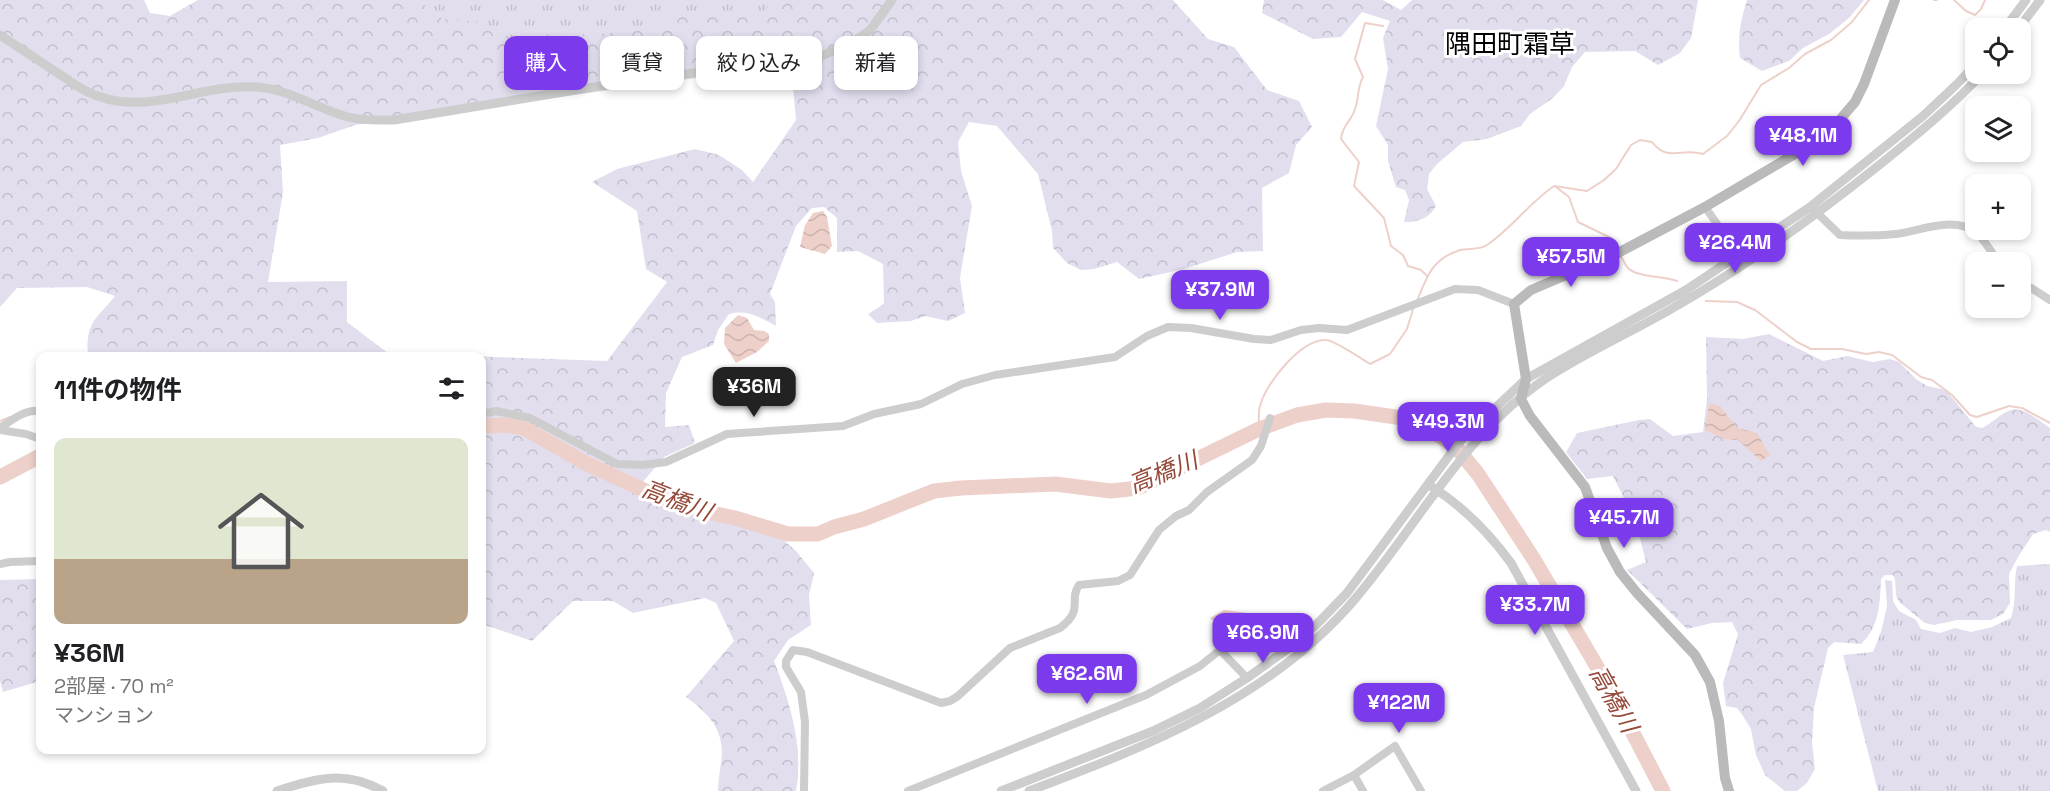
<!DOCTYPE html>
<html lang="ja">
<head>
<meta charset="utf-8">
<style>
	:root { --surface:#fff; --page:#f6f6f6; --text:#202124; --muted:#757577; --line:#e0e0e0; --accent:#7c3aed }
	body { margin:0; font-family:"Space Grotesk","Noto Sans JP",sans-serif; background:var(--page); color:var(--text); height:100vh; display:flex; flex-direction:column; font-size:22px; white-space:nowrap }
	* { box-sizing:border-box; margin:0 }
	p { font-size:20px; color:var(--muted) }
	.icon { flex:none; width:33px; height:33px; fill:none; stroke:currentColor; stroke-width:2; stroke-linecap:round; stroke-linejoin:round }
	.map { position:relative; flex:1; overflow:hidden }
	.panel { position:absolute; left:36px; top:352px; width:450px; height:402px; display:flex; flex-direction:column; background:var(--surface); border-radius:12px; box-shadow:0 3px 9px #0003 }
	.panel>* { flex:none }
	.hud { position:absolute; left:504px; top:36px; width:570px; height:54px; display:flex; gap:12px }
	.tools { position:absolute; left:1965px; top:18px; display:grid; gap:12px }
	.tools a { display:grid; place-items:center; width:66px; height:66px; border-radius:12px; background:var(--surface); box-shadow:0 3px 9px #0003; font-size:30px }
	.price { position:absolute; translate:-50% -51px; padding:0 14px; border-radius:12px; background:var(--accent); color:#fff; font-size:20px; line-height:39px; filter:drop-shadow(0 2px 3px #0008) }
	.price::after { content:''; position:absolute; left:50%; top:36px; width:18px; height:14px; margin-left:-9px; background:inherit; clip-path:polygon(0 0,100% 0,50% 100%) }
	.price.selected { background:#222; color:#fff }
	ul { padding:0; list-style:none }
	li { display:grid; align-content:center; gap:12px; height:318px; padding:0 18px }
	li+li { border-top:2px solid var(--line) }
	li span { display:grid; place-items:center; height:186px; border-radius:12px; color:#555 }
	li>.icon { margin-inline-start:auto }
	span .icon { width:108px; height:108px; fill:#fffc; stroke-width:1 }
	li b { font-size:26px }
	h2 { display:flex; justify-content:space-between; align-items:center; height:72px; padding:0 18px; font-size:26px }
	.tag { padding:0 21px; border-radius:12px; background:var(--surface); box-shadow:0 3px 9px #0003; font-size:21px; line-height:54px }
	.tag.selected { background:var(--accent); color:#fff }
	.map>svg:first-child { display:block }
	.grass { fill:url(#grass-tufts) }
	.forest { fill:url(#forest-crowns) }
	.water { fill:url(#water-waves) }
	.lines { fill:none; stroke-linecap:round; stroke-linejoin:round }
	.stream { stroke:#eed0ca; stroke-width:2 }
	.river { stroke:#eed0ca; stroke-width:15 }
	.minor { stroke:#cdcdcd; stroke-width:8 }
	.tertiary { stroke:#cdcdcd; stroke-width:9 }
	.secondary { stroke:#bababa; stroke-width:10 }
	.labels { text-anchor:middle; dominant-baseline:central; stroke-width:6; stroke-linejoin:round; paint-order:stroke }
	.water-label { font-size:24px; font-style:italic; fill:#964a3a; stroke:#fff }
	.quarter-label { font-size:26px; fill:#000; stroke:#fff }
</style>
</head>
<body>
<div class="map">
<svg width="2050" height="791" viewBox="0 0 2050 791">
	<defs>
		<pattern id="grass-tufts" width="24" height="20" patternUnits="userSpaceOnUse" patternTransform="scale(1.5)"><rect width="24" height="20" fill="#e2deee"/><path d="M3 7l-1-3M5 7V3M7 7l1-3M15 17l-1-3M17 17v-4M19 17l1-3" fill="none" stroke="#c2bfcc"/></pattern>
		<pattern id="forest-crowns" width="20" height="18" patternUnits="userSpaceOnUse" patternTransform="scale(1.5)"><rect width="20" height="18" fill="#e2deee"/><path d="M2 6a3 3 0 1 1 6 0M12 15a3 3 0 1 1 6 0" fill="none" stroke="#c2bfcc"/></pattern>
		<pattern id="water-waves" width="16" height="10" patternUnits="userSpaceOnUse" patternTransform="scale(1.5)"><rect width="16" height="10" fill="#eed0ca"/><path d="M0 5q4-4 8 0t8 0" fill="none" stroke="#ccb3ae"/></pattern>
	</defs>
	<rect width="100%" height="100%" fill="#fff"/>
	<g class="grass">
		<path d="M341,0H886L574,85Z"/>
		<path d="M2050,564V791H1878L1843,655L1873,652L1881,632L1887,606L1885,580L1892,581L1893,601L1899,611L1916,620L1921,629L1940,633L1955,628L1971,632L1992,627L2011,618C2017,600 2013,584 2017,566Z"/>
	</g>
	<g class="forest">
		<path d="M0,0H144L150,13L170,16L198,0H420L432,14L443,19L483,22L510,40L530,43L642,29L680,17L763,12L774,0H1173L1208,39L1234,47L1267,90L1299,101L1312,127L1296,145L1289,173L1262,188L1263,251L1237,252L1184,269L1139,279L1117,262L1094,269L1081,270L1067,263L1053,248L1052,231L1038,174L997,126L969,122L958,142L961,171L972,206L960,278L965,313L948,321L925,316L911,321L877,323L868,314L884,304L883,264L858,251L837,252V218L824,207L812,208L796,226L770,294L775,302L776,326C760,317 747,309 729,314L718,330L713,345L682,357L666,393L665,427L689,425L695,443L664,457L642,483L694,504L759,519L796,551L814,573L809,595L811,625L788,640L774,661C790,703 804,747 796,791H718C718,779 721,766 722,753C722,726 706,712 686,697L734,641L716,603L705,598L633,613L613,601H573L532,641L482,624V357H463L467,356L607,361L667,282L646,269L637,211L592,182L617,169L695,149L719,155L742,170L753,182L796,120L791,65L355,125L318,138L280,145L283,192L268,282L347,281V322L393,357H95L88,355C85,321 98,318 115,296L87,287L17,288L0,307Z"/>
		<path d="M1264,0H1383L1401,10L1412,0H1698L1691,38L1680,53L1658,65L1635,51L1585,52L1572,67L1564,86L1553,98L1530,114L1521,126L1487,139L1463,142L1437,164L1429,174L1427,189L1436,206C1431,217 1417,223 1404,222L1409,200L1405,190L1396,187L1388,161V145L1376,126L1388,69L1383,38L1390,21L1362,12L1341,37L1313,39L1262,13Z"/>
		<path d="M1747,0H1864L1849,18L1829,34L1803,48L1789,61L1762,71L1740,58C1737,38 1741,19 1747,0Z"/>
		<path d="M1769,334L1823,361L1847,356L1872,362L1890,359L1899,362L1916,379L1927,386L1946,390L1976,427L1982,428C1991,424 2001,413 2011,410C2024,407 2040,421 2050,428V532L2046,530L2033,534L2018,557L2009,574L2010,603L2003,614L1991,620H1957L1934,625L1925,623L1899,602L1896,595L1895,579L1893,575H1885L1881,579C1880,603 1879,628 1861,644L1834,642L1828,648L1814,708L1812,743L1815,769L1807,783L1797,791H1785L1765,775L1756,755L1751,729L1743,716L1737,708L1726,706L1723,683L1738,634L1732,622L1712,623L1687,629L1627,570L1646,562L1636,522L1613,476L1587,479L1566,452L1577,433L1639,420L1650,419L1673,436L1703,432L1707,399L1706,337L1743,339Z"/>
		<path d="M40,579V681L3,692L0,681V580Z"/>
	</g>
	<g class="water">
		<path d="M823,211L827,217L832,246L825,254L800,247L805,225L813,213Z"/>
		<path d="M738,315L747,318L754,330L764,331L769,334V341L757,352L736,363L724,344L725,328Z"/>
		<path d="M1709,403L1720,406L1737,428L1757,433L1770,455L1761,461L1738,440L1724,439L1705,430Z"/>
		<path d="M1224,610L1255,614L1259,640L1243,649L1210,618Z"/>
	</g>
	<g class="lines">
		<g class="stream">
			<path d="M1934,0H1937"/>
			<path d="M1954,0L1966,11L1975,15L1981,9L1985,0"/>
			<path d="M1383,26L1365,23L1355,59L1363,77C1357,88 1359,98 1355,109C1351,122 1342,125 1341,139L1359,162L1354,186L1384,218L1391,246L1403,255L1408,266L1421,270L1427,276"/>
			<path d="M1556,187L1569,197L1578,222L1611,238L1618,250"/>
			<path d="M1620,255C1623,259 1625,265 1628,268C1636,277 1664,276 1677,281"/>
			<path d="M1417,301C1427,276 1432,259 1460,250C1469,248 1480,250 1487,245C1512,228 1529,203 1554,186L1587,191L1604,180L1616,169L1631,145L1640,140L1652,142C1668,163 1681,147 1703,154L1727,136L1739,121L1761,85L1789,68L1805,54L1831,40L1852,22L1869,0"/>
			<path d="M1706,301L1737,302L1755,310L1797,342L1811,349H1842L1866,354L1879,352L1892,355L1921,377L1932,380L1952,395L1970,415L1977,417L2009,406L2022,408L2050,423"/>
			<path d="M0,421L10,417"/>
			<path d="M1259,429C1259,422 1258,413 1260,406C1266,383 1301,339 1326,340C1334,340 1362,359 1370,364L1390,354L1407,329L1414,306"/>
		</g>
		<g class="river">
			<path d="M482,426L505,425L524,428L585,463L646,491L694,509L735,518L788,534H818L834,527L864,519L934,491L961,488L1055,484L1111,491L1138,488L1259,429L1297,415L1326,410L1354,411L1403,418L1427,427L1456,447L1478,474L1533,558L1609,687L1663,791"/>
			<path d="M0,477L40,456"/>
		</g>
		<g class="minor">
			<path d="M1705,207L1742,259"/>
			<path d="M1813,209L1840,235C1859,236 1877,236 1896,234C1921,231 1954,215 1977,233C1986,241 1991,254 2000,262"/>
			<path d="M2020,281L2050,300"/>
			<path d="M482,414L496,411L530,418L617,464L643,465L666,462L727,434L843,426L874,414L921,404L962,384L995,375L1115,357L1147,336L1168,327L1191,328L1254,339L1271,340L1301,330L1319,328L1347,330L1455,289L1478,290L1514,304"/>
			<path d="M0,428C12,420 25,409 40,411"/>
			<path d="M0,430L26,434L40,439"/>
			<path d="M0,564L10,562L40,561"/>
			<path d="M1354,775L1363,791"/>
			<path d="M804,791L805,722L801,692L786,667V661L793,650L807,652L941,703L950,701L958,696L1010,648L1060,628C1085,609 1068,601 1079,585L1118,581L1130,575L1159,530L1176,516L1189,510L1207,492L1252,460L1261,446L1270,418"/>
			<path d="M908,791L1146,695L1200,666L1220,650L1247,678"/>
			<path d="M1323,791L1354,775L1395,746L1421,791"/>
		</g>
		<g class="tertiary">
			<path d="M2005,28L2026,0"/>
			<path d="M2019,28L2040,0"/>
			<path d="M0,35L82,89C142,122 195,83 257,87C289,89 317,109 348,117C363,121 379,120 394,120L606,85L824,55L861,37L871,29L892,0"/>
			<path d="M1432,487C1464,507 1489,533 1511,563L1636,791"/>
			<path d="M277,791C316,778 345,770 383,791"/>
			<path d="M1001,791L1153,731L1200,708L1247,678L1289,648L1316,625L1347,593L1460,441L1526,379L1686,290L1810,207L1923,116L1956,85L1976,64"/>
			<path d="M1029,791C1148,746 1270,699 1355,599C1418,525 1463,435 1545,379C1587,351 1635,331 1678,305C1748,265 1814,217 1878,166C1914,137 1950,108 1982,74"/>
		</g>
		<path class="secondary" d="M1729,791L1725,778L1719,721L1710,682L1695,655L1637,593L1620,572L1607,548L1585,487L1530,416L1521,399L1526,379L1514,304L1531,290L1616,254L1705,207L1827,135L1855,102L1864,84L1895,0"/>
	</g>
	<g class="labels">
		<g class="water-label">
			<text transform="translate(1163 472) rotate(-22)">高橋川</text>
			<text transform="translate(677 500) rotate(21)">高橋川</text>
			<text transform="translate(1614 699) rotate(61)">高橋川</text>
		</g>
		<g class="quarter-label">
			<text x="1510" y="44">隅田町霜草</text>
		</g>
	</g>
</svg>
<div class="tools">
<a><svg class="icon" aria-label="locate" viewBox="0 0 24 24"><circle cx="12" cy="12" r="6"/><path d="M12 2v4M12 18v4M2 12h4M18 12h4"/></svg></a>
<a><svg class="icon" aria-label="layers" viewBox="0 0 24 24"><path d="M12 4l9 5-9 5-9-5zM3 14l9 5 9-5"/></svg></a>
<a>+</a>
<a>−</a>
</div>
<b class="price" style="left:1803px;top:167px">¥48.1M</b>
<b class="price" style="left:1735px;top:274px">¥26.4M</b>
<b class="price" style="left:1571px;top:288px">¥57.5M</b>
<b class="price" style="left:1220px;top:321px">¥37.9M</b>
<b class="price selected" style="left:754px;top:418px">¥36M</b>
<b class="price" style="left:1448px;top:453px">¥49.3M</b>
<b class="price" style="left:1624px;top:549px">¥45.7M</b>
<b class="price" style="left:1535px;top:636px">¥33.7M</b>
<b class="price" style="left:1263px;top:664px">¥66.9M</b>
<b class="price" style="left:1087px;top:705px">¥62.6M</b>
<b class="price" style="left:1399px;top:734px">¥122M</b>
<div class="hud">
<a class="tag selected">購入</a>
<a class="tag">賃貸</a>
<a class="tag">絞り込み</a>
<a class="tag">新着</a>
</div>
<section class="panel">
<h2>11件の物件<svg class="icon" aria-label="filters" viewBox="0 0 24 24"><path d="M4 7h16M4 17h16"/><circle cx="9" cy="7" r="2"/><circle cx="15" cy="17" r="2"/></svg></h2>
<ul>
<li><span style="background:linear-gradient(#dfe7d0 65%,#b9a48a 0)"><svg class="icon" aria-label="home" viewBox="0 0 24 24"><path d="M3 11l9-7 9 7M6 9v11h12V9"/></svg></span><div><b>¥36M</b><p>2部屋 · 70 m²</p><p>マンション</p></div></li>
</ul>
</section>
</div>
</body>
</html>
